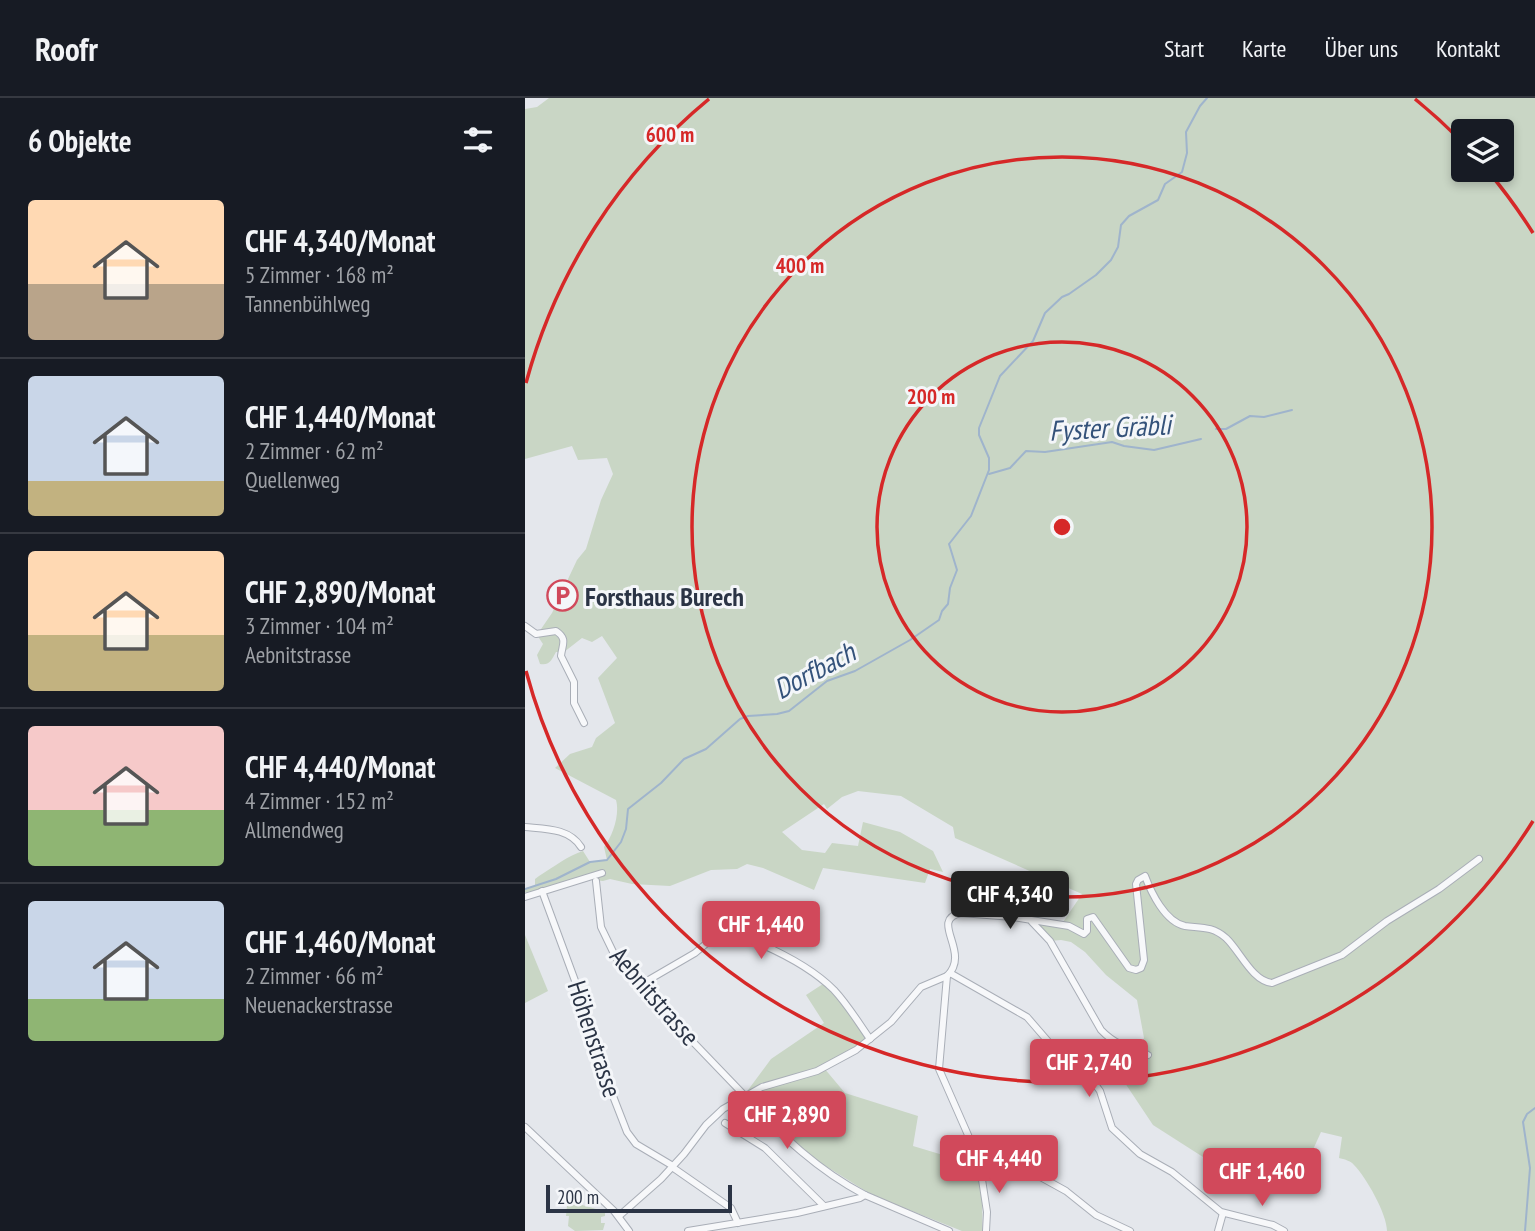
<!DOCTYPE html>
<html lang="de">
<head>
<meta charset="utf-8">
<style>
	:root { --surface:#171b24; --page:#20242c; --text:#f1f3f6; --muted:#9ea1a6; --line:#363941; --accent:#d1495b }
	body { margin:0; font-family:"PT Sans Narrow",sans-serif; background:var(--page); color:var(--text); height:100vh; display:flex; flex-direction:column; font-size:26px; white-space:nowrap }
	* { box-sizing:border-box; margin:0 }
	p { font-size:23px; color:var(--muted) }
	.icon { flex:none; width:38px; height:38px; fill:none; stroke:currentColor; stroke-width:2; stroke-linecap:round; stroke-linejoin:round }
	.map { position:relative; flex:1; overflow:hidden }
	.drawer { display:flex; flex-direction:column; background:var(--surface); width:525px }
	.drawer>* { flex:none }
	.controls { position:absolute; left:926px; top:21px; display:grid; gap:14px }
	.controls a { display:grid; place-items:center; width:63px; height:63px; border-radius:7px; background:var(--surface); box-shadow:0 4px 10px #0003; font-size:35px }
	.scale { position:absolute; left:21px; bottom:18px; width:186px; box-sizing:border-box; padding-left:7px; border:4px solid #2b3445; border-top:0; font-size:19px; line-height:24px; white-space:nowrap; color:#2b3445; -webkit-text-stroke:5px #f4f6f9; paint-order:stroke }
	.price { position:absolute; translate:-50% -60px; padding:0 16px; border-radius:7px; background:var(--accent); color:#fff; font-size:23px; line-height:46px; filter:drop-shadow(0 2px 4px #0008) }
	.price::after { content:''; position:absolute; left:50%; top:42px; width:21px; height:16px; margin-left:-10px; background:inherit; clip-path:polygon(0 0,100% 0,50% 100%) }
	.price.on { background:#222; color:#fff }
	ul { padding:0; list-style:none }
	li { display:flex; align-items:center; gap:21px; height:175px; padding:0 28px }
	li+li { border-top:2px solid var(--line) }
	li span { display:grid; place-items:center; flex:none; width:196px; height:140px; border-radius:7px; color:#555 }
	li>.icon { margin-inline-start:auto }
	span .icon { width:84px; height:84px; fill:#fffc; stroke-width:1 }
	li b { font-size:30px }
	h2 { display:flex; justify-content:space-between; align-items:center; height:84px; padding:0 28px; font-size:30px }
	header { display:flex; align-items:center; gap:42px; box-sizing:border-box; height:98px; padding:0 35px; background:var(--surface); border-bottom:2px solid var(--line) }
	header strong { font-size:33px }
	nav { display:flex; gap:38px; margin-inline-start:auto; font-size:24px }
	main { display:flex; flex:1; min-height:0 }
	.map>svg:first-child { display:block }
	.green { fill:#c9d6c5; fill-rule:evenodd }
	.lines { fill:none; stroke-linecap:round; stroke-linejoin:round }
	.stream { stroke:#9fb4cc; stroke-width:2 }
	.minor-casing { stroke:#a9aeb7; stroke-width:8 }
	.minor { stroke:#f7f8fa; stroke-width:6 }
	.ring { fill:none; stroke:#d62828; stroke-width:3.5 }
	.labels { text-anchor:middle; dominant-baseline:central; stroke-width:6; stroke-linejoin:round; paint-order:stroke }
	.poi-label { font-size:26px; font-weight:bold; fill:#2b3445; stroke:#f4f6f9; text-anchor:start }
	.street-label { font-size:26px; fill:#2b3445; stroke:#f4f6f9 }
	.water-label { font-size:28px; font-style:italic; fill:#34527a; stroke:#f4f6f9 }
	.centre { fill:#d62828; stroke:#f4f6f9; stroke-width:3.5 }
	.ring-label { font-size:21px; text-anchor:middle; font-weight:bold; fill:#d62828; stroke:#f4f6f9; stroke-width:6; stroke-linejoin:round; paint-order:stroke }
</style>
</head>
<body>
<header>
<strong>Roofr</strong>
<nav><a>Start</a><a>Karte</a><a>Über uns</a><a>Kontakt</a></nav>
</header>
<main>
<section class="drawer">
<h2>6 Objekte<svg class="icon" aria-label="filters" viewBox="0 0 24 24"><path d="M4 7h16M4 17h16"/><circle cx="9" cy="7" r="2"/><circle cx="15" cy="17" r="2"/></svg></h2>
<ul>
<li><span style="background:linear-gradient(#ffd9b3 60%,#b9a48a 0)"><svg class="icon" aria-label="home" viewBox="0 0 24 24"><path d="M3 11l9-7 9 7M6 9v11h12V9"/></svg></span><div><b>CHF 4,340/Monat</b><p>5 Zimmer · 168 m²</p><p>Tannenbühlweg</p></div></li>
<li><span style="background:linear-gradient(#c9d6e8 75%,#c2b280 0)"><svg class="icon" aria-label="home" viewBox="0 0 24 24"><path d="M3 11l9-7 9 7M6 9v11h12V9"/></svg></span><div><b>CHF 1,440/Monat</b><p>2 Zimmer · 62 m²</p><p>Quellenweg</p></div></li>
<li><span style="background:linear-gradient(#ffd9b3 60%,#c2b280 0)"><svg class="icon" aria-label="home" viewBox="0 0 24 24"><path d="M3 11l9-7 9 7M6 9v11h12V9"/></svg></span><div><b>CHF 2,890/Monat</b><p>3 Zimmer · 104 m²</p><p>Aebnitstrasse</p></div></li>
<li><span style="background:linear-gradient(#f6c9c9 60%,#8fb573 0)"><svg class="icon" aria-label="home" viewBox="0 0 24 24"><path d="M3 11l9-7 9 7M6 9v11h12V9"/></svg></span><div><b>CHF 4,440/Monat</b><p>4 Zimmer · 152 m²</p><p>Allmendweg</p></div></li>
<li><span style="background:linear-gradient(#c9d6e8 70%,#8fb573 0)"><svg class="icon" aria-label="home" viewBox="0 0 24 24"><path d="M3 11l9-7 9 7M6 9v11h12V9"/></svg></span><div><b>CHF 1,460/Monat</b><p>2 Zimmer · 66 m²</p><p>Neuenackerstrasse</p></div></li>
</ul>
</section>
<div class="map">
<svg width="1010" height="1133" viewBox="0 0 1010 1133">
	<rect width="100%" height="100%" fill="#e4e7ec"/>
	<g class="green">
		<path d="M24,0H1010V1133H862C862,1116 841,1079 829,1067C826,1063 819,1061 814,1060L817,1039L796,1034L768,1096L678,1059L628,1027L598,982L619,940L612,902L581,877L560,854L546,844L536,842L525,843L506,822L536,827L557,796L430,740L428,729L376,698L333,693L317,699L302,711L299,706L257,734L277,752L300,755L307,745L333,748L338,724L375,734L408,753L418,774L405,771L400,785L298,770L289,792L238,770L222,766L212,771L186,772L145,788L107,786L85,781L78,783L57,781L4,797L0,794V791L10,788V781L14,778C27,770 44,757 58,753L65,764L82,762L79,749C88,738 95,716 91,702L30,670L45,656L67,649L71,640L90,625L73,580L92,560L77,538L67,544L57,540L39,554H31C27,561 25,568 15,566L12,557L18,546L14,540V534L27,515L52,462L61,451L76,402L88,376L82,360L53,362L47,348L0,361V11L12,9ZM938,33H976V72H938Z"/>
		<path d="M0,837L23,893L0,905Z"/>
		<path d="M301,884L345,941L299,970L320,995L393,1018L388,1048L418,1057L431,1040C435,1043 442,1046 445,1050C458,1068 458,1111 457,1133H437L347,1097L283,1057L223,992L246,961L299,925L281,897Z"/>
		<path d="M47,1104L71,1111V1113H80V1118L76,1119V1125H80L78,1132L50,1133L43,1128L44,1118H41L42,1108L47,1107Z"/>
	</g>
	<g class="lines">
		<g class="stream">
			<path d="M691,331H701L725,318L739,319L767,312"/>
			<path d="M464,376L485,370L501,353L520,354L587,344L599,348L629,352L676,341"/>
			<path d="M0,791L31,781L65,764L82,762L96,744L101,731L103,711L136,685L159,661L181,651L215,621L223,618L252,616L264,613L302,583L330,573L385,542L414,522L417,513L423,506L425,490L432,472L424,446L446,418L464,372V360L454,337V330L475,278L508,243L520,215L537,199L544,196L571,177L586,162L593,149L596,127L604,118L633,102L640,86L657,74L662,55L661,34L675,8L682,0"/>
			<path d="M1000,1133L1005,1070L998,1024L1002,1016L1010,1010"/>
		</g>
		<defs>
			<g id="minor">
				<path d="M0,528L11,536L31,533C43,541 37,547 36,558L49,584V605L59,625"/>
				<path d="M0,729C20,731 44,730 56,749"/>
				<path d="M71,783L76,829L91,860L120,894L220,998"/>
				<path d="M17,793L63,918L72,957L102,1034L111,1046L148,1068"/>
				<path d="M0,799L77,775"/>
				<path d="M507,824L525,843L576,932C589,946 605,951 623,957"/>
				<path d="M425,875L502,919L534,956L564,978L575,993L587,1030L615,1056L647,1074L696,1114L748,1127L759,1133"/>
				<path d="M115,887L170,855L195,834L203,833C239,846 281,864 309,892C323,907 333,924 345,941"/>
				<path d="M222,997C252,1036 296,1074 340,1097"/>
				<path d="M200,1025L240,1050L299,1108"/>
				<path d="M0,1029L89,1113L104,1133"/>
				<path d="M454,1062L464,1059L473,1060L512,1077L541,1093L571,1117L605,1133"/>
				<path d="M147,1069L206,1110L213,1125"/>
				<path d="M94,1118L136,1081L159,1056L181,1027L198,1011L237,989L292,973L331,952L366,924L396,889L422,878"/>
				<path d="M163,1133L272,1115L335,1100L340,1097L424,1133"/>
				<path d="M461,1133L462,1114L454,1062L414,971L422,878C447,854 403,822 436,815L488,819L544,828L559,836L562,833V821L568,819L604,870L611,872L616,870L619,862L611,786L613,782L620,778C626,794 640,824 660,828C676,830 687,828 701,840C715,853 727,883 747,885L817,857L862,823L914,791L954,761"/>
				<path d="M693,1133L698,1115"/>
			</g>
		</defs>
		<use href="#minor" class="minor-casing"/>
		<use href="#minor" class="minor"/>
	</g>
	<g class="ring">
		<circle cx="537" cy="429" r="185"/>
		<circle cx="537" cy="429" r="370"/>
		<path d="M1008 723A555 555 0 0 1 1 573M1 285A555 555 0 0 1 184 1M890 1A555 555 0 0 1 936 43M962 72A555 555 0 0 1 1008 135"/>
	</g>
	<defs>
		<symbol id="parking-ring" viewBox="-11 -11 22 22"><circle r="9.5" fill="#f4f6f9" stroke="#d1495b" stroke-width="1.5"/><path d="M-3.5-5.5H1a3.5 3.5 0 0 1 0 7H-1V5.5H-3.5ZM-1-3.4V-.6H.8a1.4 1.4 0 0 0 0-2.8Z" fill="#d1495b"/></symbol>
	</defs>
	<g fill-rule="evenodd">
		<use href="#parking-ring" x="20" y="480" width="35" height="35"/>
	</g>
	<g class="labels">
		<g class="poi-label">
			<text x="60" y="498">Forsthaus Burech</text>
		</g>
		<g class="street-label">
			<text transform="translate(130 898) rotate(49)">Aebnitstrasse</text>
			<text transform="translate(70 941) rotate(72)">Höhenstrasse</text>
		</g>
		<g class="water-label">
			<text transform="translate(585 329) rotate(-3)">Fyster Gräbli</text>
			<text transform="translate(289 572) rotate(-28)">Dorfbach</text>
		</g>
	</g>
	<circle cx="537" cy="429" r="10" class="centre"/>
	<g class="ring-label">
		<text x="145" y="44">600 m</text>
		<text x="275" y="175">400 m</text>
		<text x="406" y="306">200 m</text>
	</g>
</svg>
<div class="controls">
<a><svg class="icon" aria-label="layers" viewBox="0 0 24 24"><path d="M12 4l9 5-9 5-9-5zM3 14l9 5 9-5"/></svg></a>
</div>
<div class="scale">200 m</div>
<b class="price on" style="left:485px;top:833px">CHF 4,340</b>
<b class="price" style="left:236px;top:863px">CHF 1,440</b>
<b class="price" style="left:564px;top:1001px">CHF 2,740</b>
<b class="price" style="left:262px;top:1053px">CHF 2,890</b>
<b class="price" style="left:474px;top:1097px">CHF 4,440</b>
<b class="price" style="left:737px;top:1110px">CHF 1,460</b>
</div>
</main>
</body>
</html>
